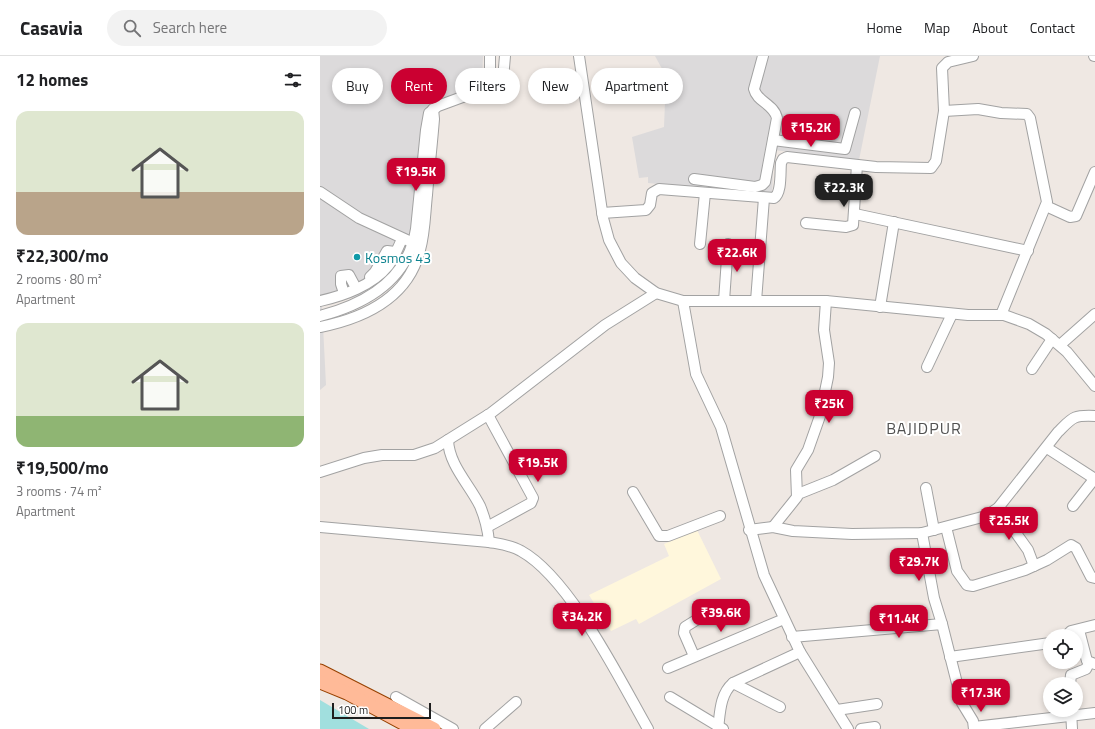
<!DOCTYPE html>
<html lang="en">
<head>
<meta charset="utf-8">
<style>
	:root { --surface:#fff; --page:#f2f2f2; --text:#202124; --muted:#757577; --line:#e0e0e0; --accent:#cb0031 }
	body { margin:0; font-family:"Titillium Web",sans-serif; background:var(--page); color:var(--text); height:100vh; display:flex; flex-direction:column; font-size:15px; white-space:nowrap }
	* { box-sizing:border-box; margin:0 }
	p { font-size:13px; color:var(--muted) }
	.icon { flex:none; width:22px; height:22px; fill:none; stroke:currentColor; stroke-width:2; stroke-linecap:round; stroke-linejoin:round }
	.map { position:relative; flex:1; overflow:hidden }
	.sheet { display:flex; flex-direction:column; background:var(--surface); width:320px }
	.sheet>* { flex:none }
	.banner { position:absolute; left:12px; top:12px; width:380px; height:36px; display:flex; gap:8px }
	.controls { position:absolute; left:723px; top:573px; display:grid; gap:8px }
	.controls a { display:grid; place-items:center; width:40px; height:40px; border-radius:50%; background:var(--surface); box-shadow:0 2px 6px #0003; font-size:20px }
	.scale { position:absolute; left:12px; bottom:10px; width:99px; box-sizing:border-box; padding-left:4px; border:2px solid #1e1e1e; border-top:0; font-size:11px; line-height:14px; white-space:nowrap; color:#1e1e1e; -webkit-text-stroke:3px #fff; paint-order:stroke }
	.price { position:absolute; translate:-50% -34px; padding:0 9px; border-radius:8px; background:var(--accent); color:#fff; font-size:13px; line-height:26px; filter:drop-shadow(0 1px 2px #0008) }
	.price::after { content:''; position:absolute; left:50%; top:24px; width:12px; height:9px; margin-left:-6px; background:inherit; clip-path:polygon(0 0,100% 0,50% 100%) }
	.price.selected { background:#222; color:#fff }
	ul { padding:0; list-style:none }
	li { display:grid; align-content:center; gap:8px; height:212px; padding:0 16px }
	li span { display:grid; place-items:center; height:124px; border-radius:12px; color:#555 }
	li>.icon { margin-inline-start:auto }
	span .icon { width:72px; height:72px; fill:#fffc; stroke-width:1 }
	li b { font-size:17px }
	h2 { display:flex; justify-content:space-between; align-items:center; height:48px; padding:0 16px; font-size:17px }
	.tag { padding:0 14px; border-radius:18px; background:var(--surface); box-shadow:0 2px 6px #0003; font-size:14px; line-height:36px }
	.tag.selected { background:var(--accent); color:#fff }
	header { display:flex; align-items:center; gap:24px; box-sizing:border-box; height:56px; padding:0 20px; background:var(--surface); border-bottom:1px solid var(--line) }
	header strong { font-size:19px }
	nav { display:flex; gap:22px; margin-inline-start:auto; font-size:14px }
	.search { width:280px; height:36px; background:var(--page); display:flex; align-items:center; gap:10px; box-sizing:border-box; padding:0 14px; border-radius:22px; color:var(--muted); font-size:15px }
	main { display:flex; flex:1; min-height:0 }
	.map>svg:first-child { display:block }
	.residential { fill:#dcdadb }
	.education { fill:#fff7dc }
	.water { fill:#a1dfde }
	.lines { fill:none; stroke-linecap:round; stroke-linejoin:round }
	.minor-casing { stroke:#a2a2a2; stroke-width:12 }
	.major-casing { stroke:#974100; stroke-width:15 }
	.minor { stroke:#fff; stroke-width:10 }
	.major { stroke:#ffba98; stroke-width:13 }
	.culture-dot { fill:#0f9aa8; stroke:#fff; stroke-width:1.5 }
	.labels { text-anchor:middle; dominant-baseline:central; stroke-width:4; stroke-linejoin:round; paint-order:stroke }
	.culture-label { font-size:14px; fill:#0d838f; stroke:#fff; text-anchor:start }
	.quarter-label { font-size:16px; letter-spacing:1px; fill:#515151; stroke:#fff }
</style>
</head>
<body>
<header>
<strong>Casavia</strong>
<div class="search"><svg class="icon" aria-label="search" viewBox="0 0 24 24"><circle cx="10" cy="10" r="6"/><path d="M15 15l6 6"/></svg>Search here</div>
<nav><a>Home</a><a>Map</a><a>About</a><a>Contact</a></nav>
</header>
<main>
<section class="sheet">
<h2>12 homes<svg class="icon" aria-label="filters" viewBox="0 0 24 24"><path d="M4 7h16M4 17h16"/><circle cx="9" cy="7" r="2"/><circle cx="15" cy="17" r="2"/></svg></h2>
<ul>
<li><span style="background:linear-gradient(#dfe7d0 65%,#b9a48a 0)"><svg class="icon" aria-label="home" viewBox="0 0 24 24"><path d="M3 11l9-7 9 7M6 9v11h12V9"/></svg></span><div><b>₹22,300/mo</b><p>2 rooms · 80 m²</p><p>Apartment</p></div></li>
<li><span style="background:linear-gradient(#dfe7d0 75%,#8fb573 0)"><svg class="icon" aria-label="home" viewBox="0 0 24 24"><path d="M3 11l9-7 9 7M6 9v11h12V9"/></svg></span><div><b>₹19,500/mo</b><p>3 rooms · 74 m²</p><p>Apartment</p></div></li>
</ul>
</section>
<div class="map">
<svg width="775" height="673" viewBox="0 0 775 673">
	<rect width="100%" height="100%" fill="#efe8e3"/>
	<g class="residential">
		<path d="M0,0H163L162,27L155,35L115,48L93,187L79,214L39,240L2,250L6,329L0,334Z"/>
		<path d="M335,0H560L539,104L454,94L452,139L328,127V121L319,122L312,81L344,71L346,20Z"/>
	</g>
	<path class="education" d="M377,474L401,523L319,568L316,563L291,575L269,539L349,500L344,488Z"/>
	<path class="water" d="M0,644L49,673H0Z"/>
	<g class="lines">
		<defs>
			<g id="minor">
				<path d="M170,0V22L175,29"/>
				<path d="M259,0L283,162L289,184L301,207L315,222L336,237L363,245H506L648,259H684L709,268L726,278L747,296L775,330"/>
				<path d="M774,0H775"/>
				<path d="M624,55L658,53L681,57L707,58L710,62L727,146L681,259"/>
				<path d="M453,84L525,93L535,57"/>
				<path d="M374,123L435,131L442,129L445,126L457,62C454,48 437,46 434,33L443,0"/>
				<path d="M0,136L39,162L89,185"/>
				<path d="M726,150L750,161L756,160L775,116"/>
				<path d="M282,157L326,154L330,149L332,137L339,133L454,142C462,137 460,116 461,107L463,103L467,101L556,111L611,112L616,105L624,55L622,12L628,6L653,0"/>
				<path d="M535,158L708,195"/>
				<path d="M486,167L526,171L533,169L537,109"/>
				<path d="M380,188L385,137"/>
				<path d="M50,221L55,216L67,195L75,196"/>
				<path d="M24,237L21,228V220L29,219L36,232"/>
				<path d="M0,245C23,240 53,229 68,210C74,202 78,192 82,183"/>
				<path d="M363,245L376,318L401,371L444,519L480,596L528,673"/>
				<path d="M404,245L408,188"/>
				<path d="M436,245L444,142"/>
				<path d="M560,251L574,166"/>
				<path d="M0,260C46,248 88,224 96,173L106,74L109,57L118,50L175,29L183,23L185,0"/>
				<path d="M0,271C45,262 88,242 100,194C105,176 105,157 107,139C109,114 112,88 114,63L113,53"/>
				<path d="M740,289L775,258"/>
				<path d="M607,311L632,258"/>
				<path d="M712,313L732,283"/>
				<path d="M128,384C129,409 149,428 160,450C165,462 168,474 169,486"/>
				<path d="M727,392L775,423"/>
				<path d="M0,416L44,402L62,399H94L115,392L171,357L285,269L336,237"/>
				<path d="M606,432L614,474"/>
				<path d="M313,436L339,480H348L400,460"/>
				<path d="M478,438L513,424L555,400"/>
				<path d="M753,450L775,422"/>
				<path d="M678,452L708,494L714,510"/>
				<path d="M0,471L169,486C180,488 191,489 201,495C250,522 300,624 328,673"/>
				<path d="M167,471L211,447L213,442L168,359"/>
				<path d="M453,471L477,441L476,414L488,394L500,360L508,321L509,307L504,274L506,245"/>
				<path d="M626,471L637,515L647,529L653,530L705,514L727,504L751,489L756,492L771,521L775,522"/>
				<path d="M429,474L453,471L473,475L532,478L602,477L666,460L678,452L738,376C753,361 753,359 775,360"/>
				<path d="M602,477L614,542L622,568"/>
				<path d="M759,574L767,605L775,608"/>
				<path d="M746,580L751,575L775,569"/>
				<path d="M472,581L622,568L642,647L653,665L654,673"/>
				<path d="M374,600L364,577L365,571L386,558"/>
				<path d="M630,601L730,587"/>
				<path d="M348,612L464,563"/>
				<path d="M413,627L460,651"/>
				<path d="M750,628L751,619L766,613L769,607"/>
				<path d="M76,641L133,673"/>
				<path d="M350,641L403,673"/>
				<path d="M517,654L557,648"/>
				<path d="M751,655L752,673"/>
				<path d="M654,671L775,657"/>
				<path d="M165,673L196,646"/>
				<path d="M398,673C400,657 400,638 413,627L480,596"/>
				<path d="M541,673L555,671"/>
			</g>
			<g id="major">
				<path d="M0,615L114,673"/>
				<path d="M0,626L27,637L94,673"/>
			</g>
		</defs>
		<use href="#minor" class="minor-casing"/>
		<use href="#major" class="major-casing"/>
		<use href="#minor" class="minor"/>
		<use href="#major" class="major"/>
	</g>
	<circle class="culture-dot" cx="37" cy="201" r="4"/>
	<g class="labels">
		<g class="culture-label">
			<text x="45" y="201">Kosmos 43</text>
		</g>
		<g class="quarter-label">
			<text x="604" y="372">BAJIDPUR</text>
		</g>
	</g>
</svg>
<div class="controls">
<a><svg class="icon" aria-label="locate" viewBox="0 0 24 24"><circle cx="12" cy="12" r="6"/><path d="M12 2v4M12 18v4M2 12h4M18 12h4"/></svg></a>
<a><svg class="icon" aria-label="layers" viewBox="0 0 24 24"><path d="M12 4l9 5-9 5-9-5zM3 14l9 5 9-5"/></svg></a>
</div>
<div class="scale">100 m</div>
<b class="price" style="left:491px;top:92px">₹15.2K</b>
<b class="price" style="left:96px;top:136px">₹19.5K</b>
<b class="price selected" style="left:524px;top:152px">₹22.3K</b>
<b class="price" style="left:417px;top:217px">₹22.6K</b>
<b class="price" style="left:509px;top:368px">₹25K</b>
<b class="price" style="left:218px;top:427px">₹19.5K</b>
<b class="price" style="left:689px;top:485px">₹25.5K</b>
<b class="price" style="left:599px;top:526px">₹29.7K</b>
<b class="price" style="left:401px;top:577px">₹39.6K</b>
<b class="price" style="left:262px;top:581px">₹34.2K</b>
<b class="price" style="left:579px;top:583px">₹11.4K</b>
<b class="price" style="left:661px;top:657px">₹17.3K</b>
<div class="banner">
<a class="tag">Buy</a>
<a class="tag selected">Rent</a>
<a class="tag">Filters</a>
<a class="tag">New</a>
<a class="tag">Apartment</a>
</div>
</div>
</main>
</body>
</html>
